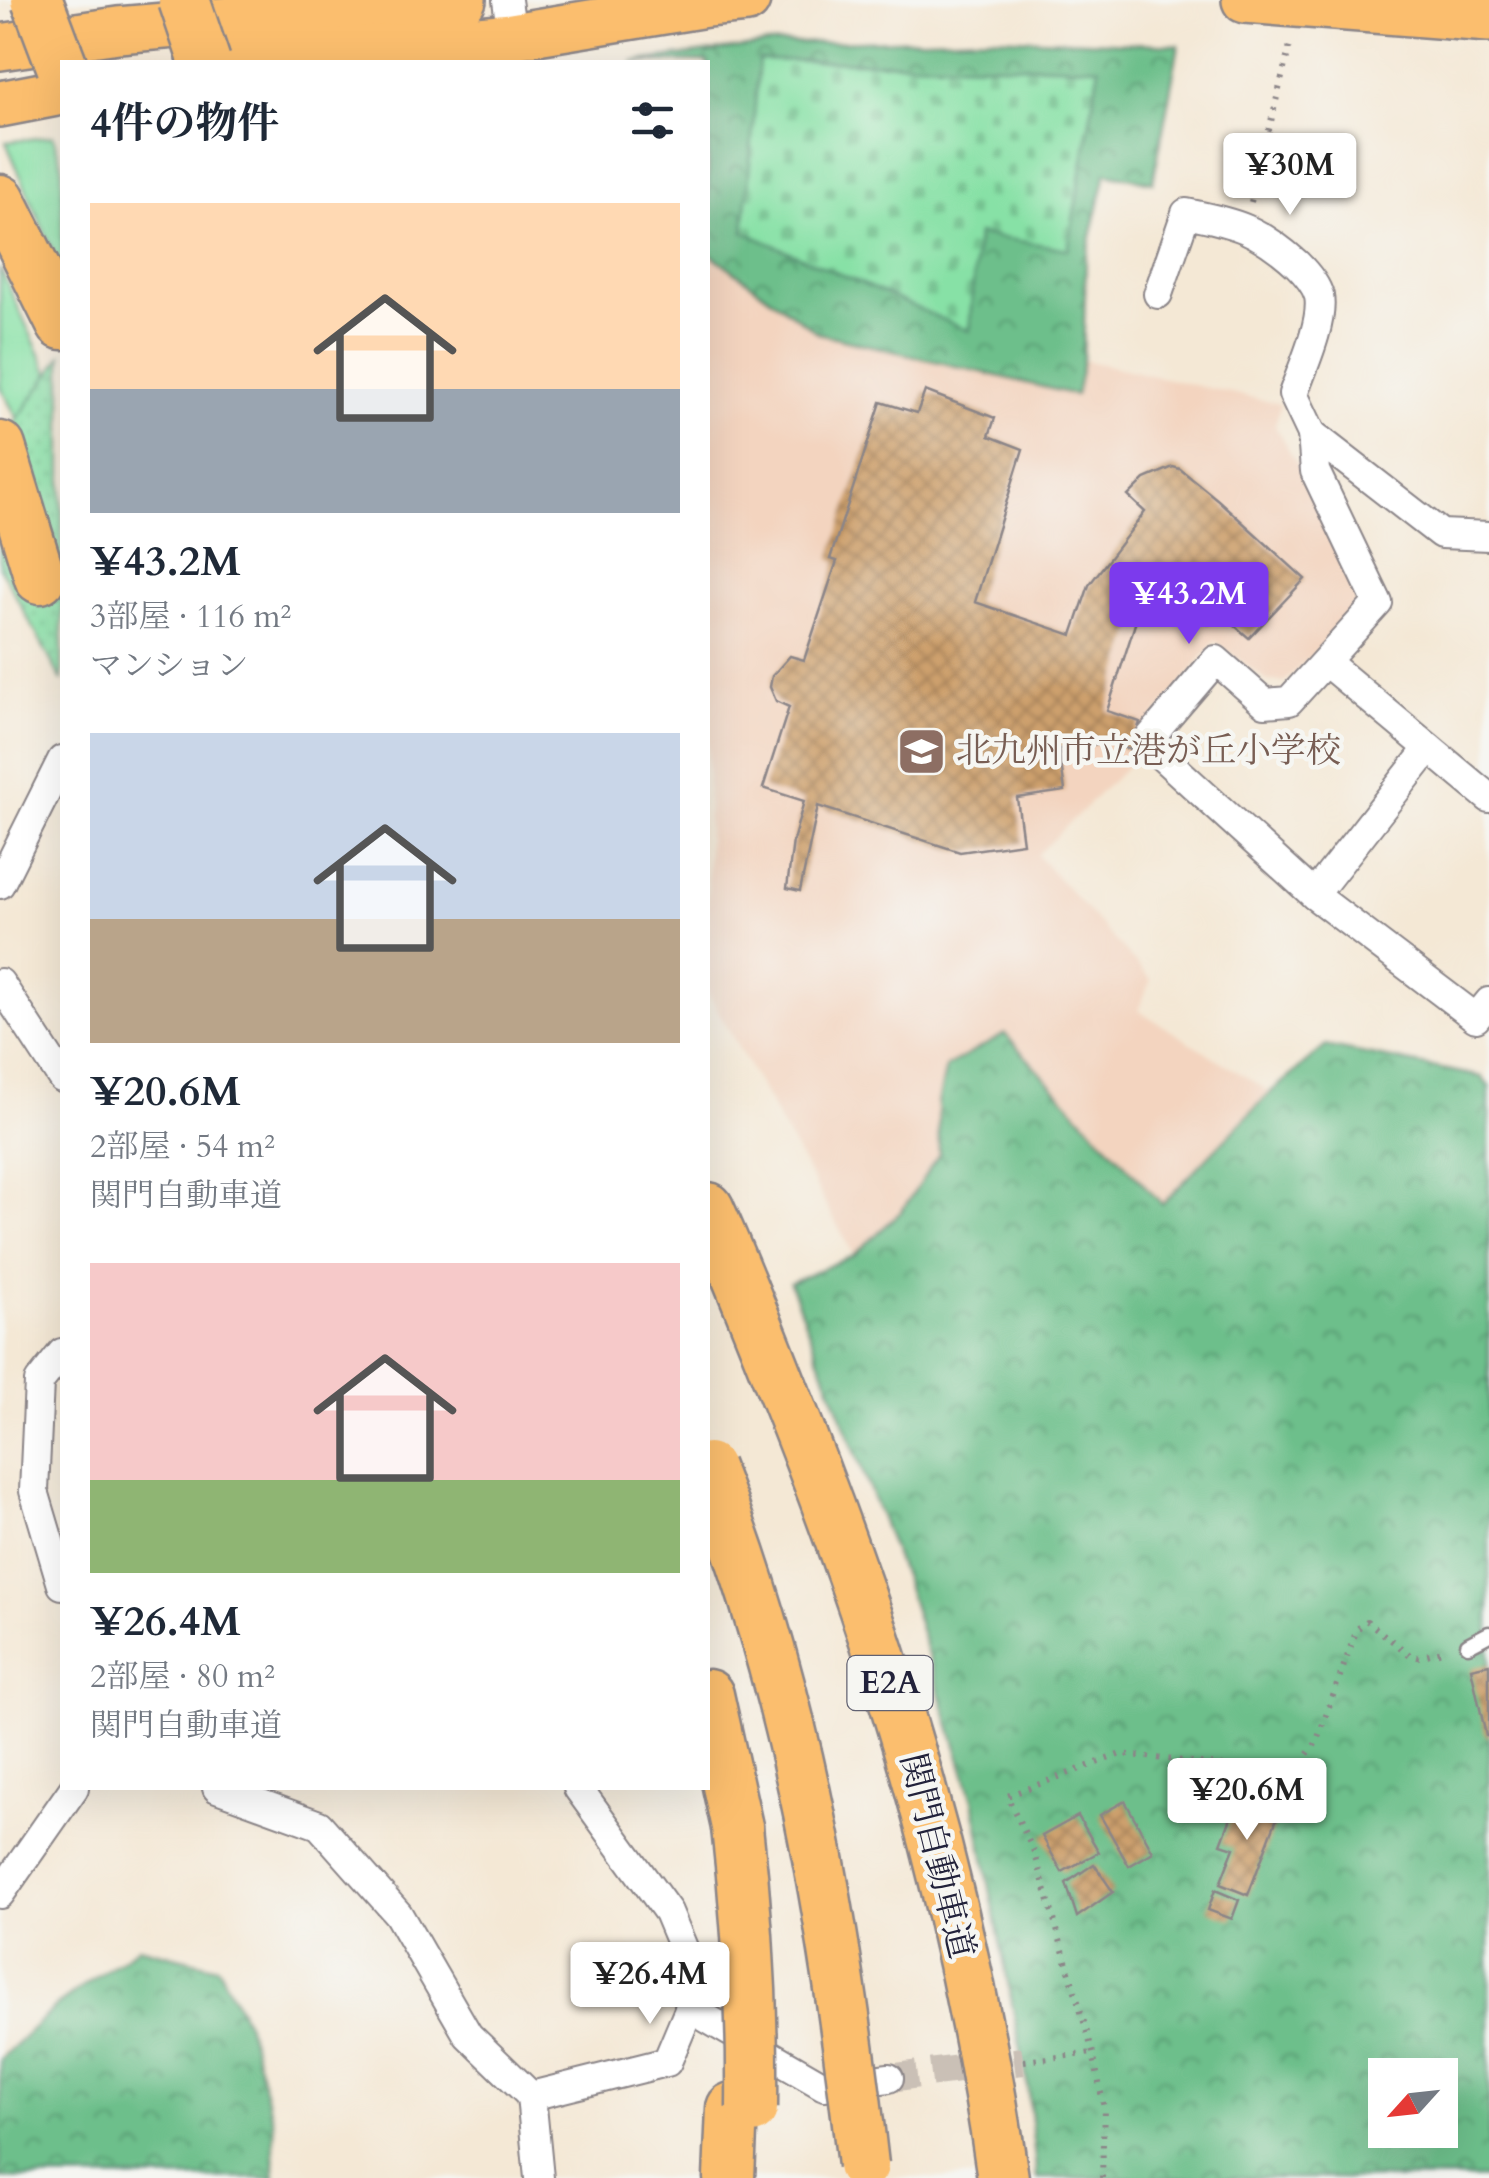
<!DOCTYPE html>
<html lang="ja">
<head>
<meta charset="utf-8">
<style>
	:root { --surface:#fff; --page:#f6f6f7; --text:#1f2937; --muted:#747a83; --accent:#7c3aed }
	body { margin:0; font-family:Cardo,"Noto Serif JP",serif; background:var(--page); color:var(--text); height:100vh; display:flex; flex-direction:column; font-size:38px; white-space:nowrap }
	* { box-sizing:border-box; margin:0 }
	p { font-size:32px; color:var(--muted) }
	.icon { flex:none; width:55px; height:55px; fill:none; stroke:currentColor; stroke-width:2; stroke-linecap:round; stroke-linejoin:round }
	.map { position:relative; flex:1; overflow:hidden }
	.sheet { position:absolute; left:60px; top:60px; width:650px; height:1730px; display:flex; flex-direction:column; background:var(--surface); border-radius:0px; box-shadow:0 10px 40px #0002 }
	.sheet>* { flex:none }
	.needle { width:65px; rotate:243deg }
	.fabs { position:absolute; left:1368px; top:2058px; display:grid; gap:20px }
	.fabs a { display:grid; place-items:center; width:90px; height:90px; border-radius:0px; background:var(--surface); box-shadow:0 10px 40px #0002; font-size:50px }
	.price { position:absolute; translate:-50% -85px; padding:0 22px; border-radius:10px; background:#fff; color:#222; font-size:32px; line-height:65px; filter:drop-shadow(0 2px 5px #0008) }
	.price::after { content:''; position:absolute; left:50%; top:60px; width:30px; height:22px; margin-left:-15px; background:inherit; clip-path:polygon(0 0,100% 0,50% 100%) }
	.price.selected { background:var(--accent); color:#fff }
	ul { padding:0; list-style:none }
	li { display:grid; align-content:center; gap:20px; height:530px; padding:0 30px }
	li span { display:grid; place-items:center; height:310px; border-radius:0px; color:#555 }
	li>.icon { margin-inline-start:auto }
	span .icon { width:180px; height:180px; fill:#fffc; stroke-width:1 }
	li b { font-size:42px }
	h2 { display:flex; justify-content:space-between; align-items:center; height:120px; padding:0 30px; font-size:42px }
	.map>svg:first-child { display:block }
	.built { fill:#f3d4bf }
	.grass { fill:#87e1a6; stroke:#548270; stroke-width:2.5 }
	.forest { fill:url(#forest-crowns); stroke:#487063; stroke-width:2.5; fill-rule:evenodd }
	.cemetery { fill:url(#cemetery-stones); stroke:#548270; stroke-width:2.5 }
	.park { fill:url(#park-dots); stroke:#548270; stroke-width:2.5 }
	.building { fill:url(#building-cross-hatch) }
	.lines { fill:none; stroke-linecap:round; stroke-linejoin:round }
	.minor-tunnel { stroke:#cac0b6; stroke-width:28; stroke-dasharray:28 14; stroke-linecap:butt }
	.service-casing { stroke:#8b8588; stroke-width:19 }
	.minor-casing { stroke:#8b8588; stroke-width:32 }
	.primary-casing { stroke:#8b8588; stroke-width:50 }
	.motorway-casing { stroke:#8b8588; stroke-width:55 }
	.path { stroke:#8b8588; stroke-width:6; stroke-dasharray:2.5 8; stroke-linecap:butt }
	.service { stroke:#fff; stroke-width:14 }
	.minor { stroke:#fff; stroke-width:28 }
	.primary { stroke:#fbbe6e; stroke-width:45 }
	.motorway { stroke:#fbbe6e; stroke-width:50 }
	.motorway-bridge-casing { stroke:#8b8588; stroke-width:55; stroke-linecap:butt }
	.motorway-bridge { stroke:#fbbe6e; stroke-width:50 }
	.labels { text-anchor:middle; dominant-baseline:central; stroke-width:9; stroke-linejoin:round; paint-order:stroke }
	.shield { fill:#f6f6f2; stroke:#626272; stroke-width:2.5 }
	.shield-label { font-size:32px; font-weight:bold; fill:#22223b }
	.education-label { font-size:35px; fill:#785e54; stroke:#f6f6f2; text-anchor:start }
	.street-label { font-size:35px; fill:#22223b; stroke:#f6f6f2 }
</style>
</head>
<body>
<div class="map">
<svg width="1489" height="2178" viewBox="0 0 1489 2178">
	<defs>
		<pattern id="forest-crowns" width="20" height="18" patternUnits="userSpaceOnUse" patternTransform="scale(2.5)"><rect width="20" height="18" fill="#6dbf8b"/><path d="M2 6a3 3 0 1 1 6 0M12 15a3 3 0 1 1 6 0" fill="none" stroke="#599b73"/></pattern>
		<pattern id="cemetery-stones" width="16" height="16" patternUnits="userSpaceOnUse" patternTransform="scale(2.5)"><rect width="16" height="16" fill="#87e1a6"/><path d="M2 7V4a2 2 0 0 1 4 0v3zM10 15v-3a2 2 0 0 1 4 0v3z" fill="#74c190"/></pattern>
		<pattern id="park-dots" width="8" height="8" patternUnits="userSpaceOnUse" patternTransform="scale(2.5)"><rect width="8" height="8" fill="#87e1a6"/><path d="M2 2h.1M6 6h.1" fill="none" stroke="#74c190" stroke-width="1.8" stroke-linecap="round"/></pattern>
		<pattern id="building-cross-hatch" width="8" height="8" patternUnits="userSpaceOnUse" patternTransform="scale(2.5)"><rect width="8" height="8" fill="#cda06d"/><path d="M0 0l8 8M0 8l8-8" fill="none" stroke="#a6825b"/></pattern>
	</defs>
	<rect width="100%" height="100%" fill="#f6f6f2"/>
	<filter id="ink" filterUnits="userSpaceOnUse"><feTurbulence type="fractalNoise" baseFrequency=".01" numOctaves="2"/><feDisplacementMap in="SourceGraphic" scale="20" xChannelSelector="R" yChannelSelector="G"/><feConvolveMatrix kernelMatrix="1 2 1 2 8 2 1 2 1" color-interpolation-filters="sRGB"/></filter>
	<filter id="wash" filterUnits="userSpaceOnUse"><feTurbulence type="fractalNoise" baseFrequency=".0048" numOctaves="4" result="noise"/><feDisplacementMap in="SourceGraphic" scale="40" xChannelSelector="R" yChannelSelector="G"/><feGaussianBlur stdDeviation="2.25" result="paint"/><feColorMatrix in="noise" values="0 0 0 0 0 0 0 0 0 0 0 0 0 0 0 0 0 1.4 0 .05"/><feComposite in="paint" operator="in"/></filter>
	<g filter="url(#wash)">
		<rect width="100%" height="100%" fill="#f4e8d5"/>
		<path class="built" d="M708,252L818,333L1075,395L1083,360L1280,404L1275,426L1333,528L1360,593L1348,619L1284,682L1267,681L1215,641L1134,743V759L1037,855L1151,980L1138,1010L1270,1092L1163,1204L938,1103L939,1154L902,1211L854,1255L708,993Z"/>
		<g class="grass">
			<path d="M53,136L62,164V273L6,142Z"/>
			<path d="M0,268L62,402L27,435L0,387Z"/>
		</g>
		<g class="forest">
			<path d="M990,37L1179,45L1153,182L1106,173L1086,258L1083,360L1076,395L818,333L708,252V62H632L770,44ZM760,60L1099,67L1068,248L977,234L969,330Z"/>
			<path d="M1005,1034L1162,1204L1270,1093L1326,1046L1482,1077L1489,1087V2178H1037L1027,2082L973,1800L904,1578L790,1283L854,1255L902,1211L939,1154L938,1103L946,1067ZM1385,2075H1440V2130H1385Z"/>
			<path d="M138,1947L218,1967L246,2022L273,2120L275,2178H0V2059L56,2006Z"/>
		</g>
		<path class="cemetery" d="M759,60L1099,67L1068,249L977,234L969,331L744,232Z"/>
		<path class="park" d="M62,356V681L0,567V444Z"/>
		<g id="blocks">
			<g class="building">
				<path d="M925,391L995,418L989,436L1023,449L975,602L1072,635L1089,585L1145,512L1128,496L1145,479L1173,467L1180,469L1218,500L1305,579L1249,638L1219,612L1209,624L1142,602L1107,711L1140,722L1131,750L1098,739L1096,744L1059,749L1065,791L1017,798L1023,843L960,852L818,806L800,891L787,888L793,841L804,801L763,788L789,707L776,701L770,687L772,676L790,656L804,660L837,561L830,559L881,402L917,413Z"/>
				<path d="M1489,1664V1736H1486L1471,1668Z"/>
				<path d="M1239,1797L1279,1813L1248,1895L1220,1884L1234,1848L1221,1844Z"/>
				<path d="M1125,1801L1153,1852L1129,1866L1100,1815Z"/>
				<path d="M1078,1816L1099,1852L1062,1872L1042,1836Z"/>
				<path d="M1094,1864L1113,1892L1077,1917L1066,1883Z"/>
				<path d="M1215,1890L1239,1900L1232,1919L1208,1910Z"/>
			</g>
		</g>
	</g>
	<g filter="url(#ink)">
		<use href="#blocks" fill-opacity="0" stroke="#8b8588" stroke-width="2.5"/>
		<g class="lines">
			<path class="minor-tunnel" d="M889,2078L1023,2061"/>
			<defs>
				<path id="service" d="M1468,1645L1489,1634"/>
				<g id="minor">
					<path d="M507,0L512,36L508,62"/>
					<path d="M1158,294L1186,213C1237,223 1258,229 1297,264C1305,272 1316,285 1319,296C1324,322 1302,369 1293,394L1312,434"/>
					<path d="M1489,536L1441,534L1312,434L1315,471L1378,603L1289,701L1265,703L1216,660L1146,742L1314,895L1476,1018L1489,1002"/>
					<path d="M1327,663L1489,798"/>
					<path d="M0,884L62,760"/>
					<path d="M1314,895L1429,748"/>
					<path d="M0,983L62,1078"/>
					<path d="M62,1353L39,1382L34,1491L62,1585"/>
					<path d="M217,1788L319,1825L398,1914L468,2035L531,2096"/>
					<path d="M0,1894L74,1788"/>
					<path d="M689,2008L824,2086L889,2078"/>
					<path d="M539,2178L531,2096L667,2062L699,1986L668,1912L578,1788"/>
				</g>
				<g id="primary">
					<path d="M1245,0L1489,19"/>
					<path d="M0,47L118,30L463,0"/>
					<path d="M220,62L512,36L706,4L747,0"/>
					<path d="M0,104L62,92"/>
				</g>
				<g id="motorway">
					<path d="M239,62L247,58"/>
					<path d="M0,200L62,324"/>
					<path d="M0,447L40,578"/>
					<path d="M708,1208C735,1268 759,1329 783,1390C887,1648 964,1903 1003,2178"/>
					<path d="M708,1695L737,1827"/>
					<path d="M729,2178L732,2108"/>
				</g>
			</defs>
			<use href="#service" class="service-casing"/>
			<use href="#minor" class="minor-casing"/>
			<use href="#primary" class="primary-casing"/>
			<use href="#motorway" class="motorway-casing"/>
			<g class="path">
				<path d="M1251,202L1290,45"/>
				<path d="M1024,2061L1093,2053"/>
				<path d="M1102,2178L1104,2108L1093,2053L1035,1854L1007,1796L1121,1754L1245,1768L1296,1769L1316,1743L1357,1629L1367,1621L1410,1655L1418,1657L1447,1650"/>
			</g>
			<use href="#service" class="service"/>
			<use href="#minor" class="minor"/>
			<use href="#primary" class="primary"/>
			<use href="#motorway" class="motorway"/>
			<defs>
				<g id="motorway-bridge">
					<path d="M37,0L62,66"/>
					<path d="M184,0L205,62"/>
					<path d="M708,1468C797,1691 836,1928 863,2165"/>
					<path d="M737,1827C748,1921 753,2014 752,2108"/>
				</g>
			</defs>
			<use href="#motorway-bridge" class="motorway-bridge-casing"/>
			<use href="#motorway-bridge" class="motorway-bridge"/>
		</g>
	</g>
	<defs>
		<symbol id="school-square" viewBox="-11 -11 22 22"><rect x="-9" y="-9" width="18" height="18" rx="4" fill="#8d6e63" stroke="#f6f6f2"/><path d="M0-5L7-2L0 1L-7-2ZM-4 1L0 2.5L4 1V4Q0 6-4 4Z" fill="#fff"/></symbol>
	</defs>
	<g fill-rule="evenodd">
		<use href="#school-square" x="894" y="724" width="55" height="55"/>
	</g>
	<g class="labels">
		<rect class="shield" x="847.5" y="1656" width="85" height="54" rx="8"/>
		<g class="shield-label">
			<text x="890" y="1683">E2A</text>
		</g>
		<g class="education-label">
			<text x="956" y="751">北九州市立港が丘小学校</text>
		</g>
		<g class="street-label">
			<text transform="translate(937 1856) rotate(76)">関門自動車道</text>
		</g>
	</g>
</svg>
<div class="fabs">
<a><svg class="needle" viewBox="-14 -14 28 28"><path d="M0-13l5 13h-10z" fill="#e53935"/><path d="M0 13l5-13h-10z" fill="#747a83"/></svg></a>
</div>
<b class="price" style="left:1290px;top:218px">¥30M</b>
<b class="price selected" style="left:1189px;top:647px">¥43.2M</b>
<b class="price" style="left:1247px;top:1843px">¥20.6M</b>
<b class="price" style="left:650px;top:2027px">¥26.4M</b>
<section class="sheet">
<h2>4件の物件<svg class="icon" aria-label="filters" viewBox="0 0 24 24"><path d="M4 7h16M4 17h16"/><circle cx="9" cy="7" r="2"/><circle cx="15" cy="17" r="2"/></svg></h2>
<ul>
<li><span style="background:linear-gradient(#ffd9b3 60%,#9aa5b1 0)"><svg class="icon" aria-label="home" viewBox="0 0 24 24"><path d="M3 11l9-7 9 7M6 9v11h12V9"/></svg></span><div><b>¥43.2M</b><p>3部屋 · 116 m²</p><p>マンション</p></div></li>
<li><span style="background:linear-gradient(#c9d6e8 60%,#b9a48a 0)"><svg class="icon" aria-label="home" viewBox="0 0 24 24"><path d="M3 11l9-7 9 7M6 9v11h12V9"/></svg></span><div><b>¥20.6M</b><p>2部屋 · 54 m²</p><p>関門自動車道</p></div></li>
<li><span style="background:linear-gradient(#f6c9c9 70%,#8fb573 0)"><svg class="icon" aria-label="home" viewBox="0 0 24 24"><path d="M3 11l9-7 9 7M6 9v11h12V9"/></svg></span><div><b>¥26.4M</b><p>2部屋 · 80 m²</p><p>関門自動車道</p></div></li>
</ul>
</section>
</div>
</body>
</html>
